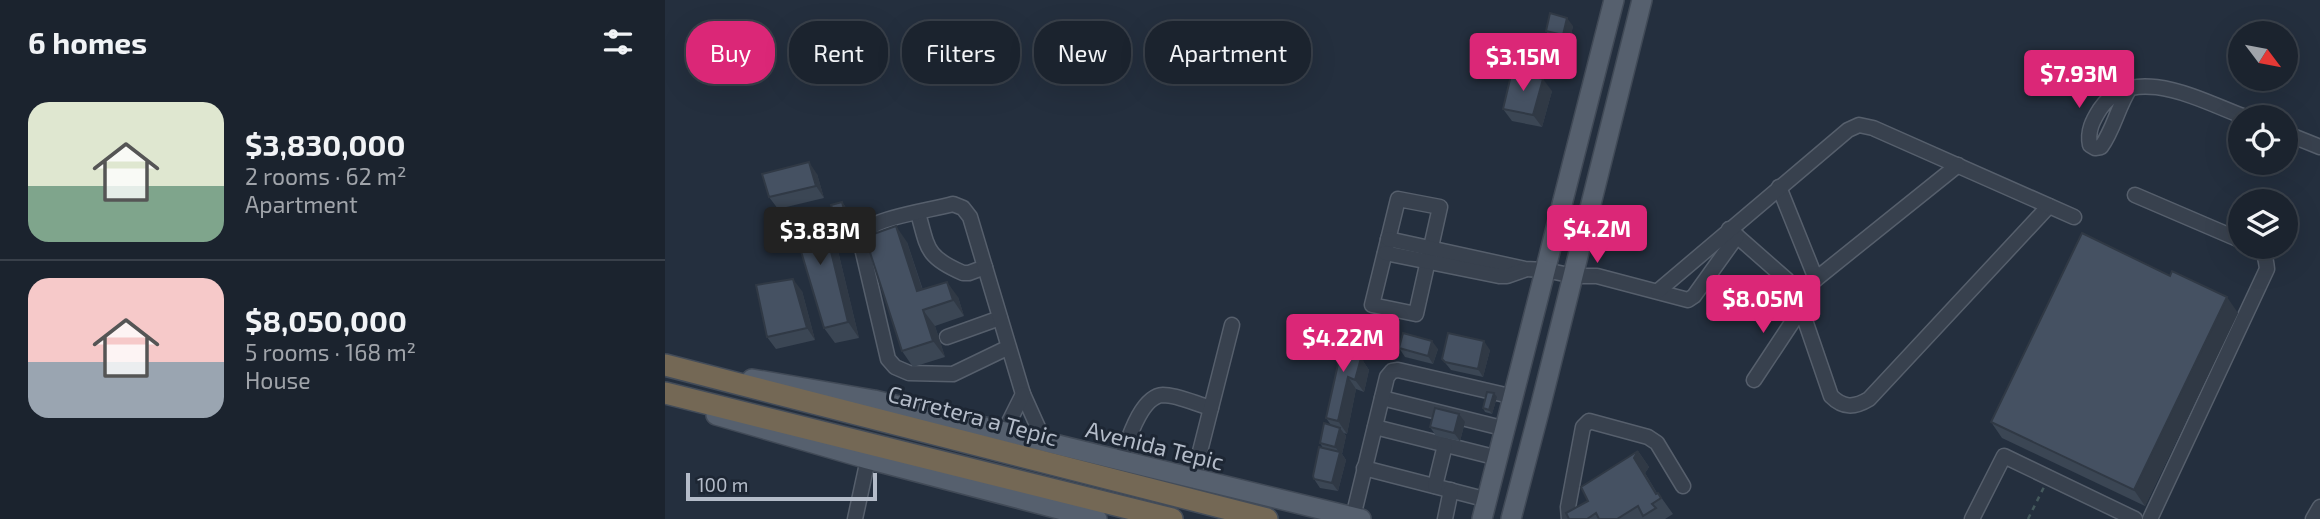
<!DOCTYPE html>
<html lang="en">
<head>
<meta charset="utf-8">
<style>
	:root { --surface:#1b232e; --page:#282f3a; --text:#f1f3f6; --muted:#a0a4aa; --line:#39404a; --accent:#db2777 }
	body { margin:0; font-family:"Exo 2",sans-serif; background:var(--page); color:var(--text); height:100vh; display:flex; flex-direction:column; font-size:26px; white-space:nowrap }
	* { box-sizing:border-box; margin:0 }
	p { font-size:23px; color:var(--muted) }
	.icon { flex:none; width:38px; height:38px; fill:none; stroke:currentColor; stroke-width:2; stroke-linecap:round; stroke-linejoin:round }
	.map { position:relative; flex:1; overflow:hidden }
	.details { display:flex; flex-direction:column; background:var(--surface); width:665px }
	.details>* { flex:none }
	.hud { position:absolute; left:21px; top:21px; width:665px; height:63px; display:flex; gap:14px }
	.needle { width:46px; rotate:122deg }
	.controls { position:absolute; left:1563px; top:21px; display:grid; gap:14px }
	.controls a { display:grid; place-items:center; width:70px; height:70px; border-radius:50%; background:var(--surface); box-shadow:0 7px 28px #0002,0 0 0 2px var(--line); font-size:35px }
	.scale { position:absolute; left:21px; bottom:18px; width:191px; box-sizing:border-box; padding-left:7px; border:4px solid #b4bcc9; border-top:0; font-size:19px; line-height:24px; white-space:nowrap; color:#b4bcc9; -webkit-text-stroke:5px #1d2633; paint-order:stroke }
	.price { position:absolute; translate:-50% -60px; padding:0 16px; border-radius:7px; background:var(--accent); color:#fff; font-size:23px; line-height:46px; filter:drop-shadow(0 2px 4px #0008) }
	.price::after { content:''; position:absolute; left:50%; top:42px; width:21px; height:16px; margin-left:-10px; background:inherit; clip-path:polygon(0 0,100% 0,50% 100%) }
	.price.active { background:#222; color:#fff }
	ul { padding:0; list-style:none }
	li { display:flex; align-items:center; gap:21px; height:175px; padding:0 28px }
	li+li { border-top:2px solid var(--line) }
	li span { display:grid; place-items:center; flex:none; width:196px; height:140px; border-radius:21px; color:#555 }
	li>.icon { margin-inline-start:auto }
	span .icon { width:84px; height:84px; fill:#fffc; stroke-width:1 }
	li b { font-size:30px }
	h2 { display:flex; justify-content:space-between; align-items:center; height:84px; padding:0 28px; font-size:30px }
	.chip { padding:0 24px; border-radius:28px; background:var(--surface); box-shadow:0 7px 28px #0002,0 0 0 2px var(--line); font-size:24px; line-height:63px }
	.chip.active { background:var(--accent); color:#fff }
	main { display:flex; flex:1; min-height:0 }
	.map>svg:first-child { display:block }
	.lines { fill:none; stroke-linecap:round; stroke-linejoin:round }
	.minor-casing { stroke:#565f6c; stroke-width:17 }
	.major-casing { stroke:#414a57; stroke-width:22 }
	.highway-casing { stroke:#434c59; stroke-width:24 }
	.path { stroke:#44595c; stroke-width:2.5; stroke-dasharray:5 5; stroke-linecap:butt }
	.minor { stroke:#38414e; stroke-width:14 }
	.major { stroke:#56606e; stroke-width:19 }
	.highway { stroke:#746855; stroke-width:21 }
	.wall { fill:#3b4654 }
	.shaded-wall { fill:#303945 }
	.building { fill:#455162; stroke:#303945; stroke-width:2 }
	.labels { text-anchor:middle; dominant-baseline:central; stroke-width:6; stroke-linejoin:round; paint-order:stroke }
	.street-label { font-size:23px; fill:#b4bcc9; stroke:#1d2633 }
</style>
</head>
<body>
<main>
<section class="details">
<h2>6 homes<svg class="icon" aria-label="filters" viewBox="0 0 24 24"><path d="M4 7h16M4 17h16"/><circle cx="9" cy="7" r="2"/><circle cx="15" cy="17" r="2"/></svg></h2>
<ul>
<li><span style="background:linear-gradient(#dfe7d0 60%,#7fa58c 0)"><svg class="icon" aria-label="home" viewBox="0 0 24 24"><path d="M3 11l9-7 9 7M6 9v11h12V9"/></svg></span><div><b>$3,830,000</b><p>2 rooms · 62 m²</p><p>Apartment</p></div></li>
<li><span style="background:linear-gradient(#f6c9c9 60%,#9aa5b1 0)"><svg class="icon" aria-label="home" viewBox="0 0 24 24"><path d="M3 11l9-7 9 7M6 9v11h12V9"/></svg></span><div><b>$8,050,000</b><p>5 rooms · 168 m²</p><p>House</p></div></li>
</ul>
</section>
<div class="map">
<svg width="1655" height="519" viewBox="0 0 1655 519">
	<rect width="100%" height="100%" fill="#242f3e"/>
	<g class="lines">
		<defs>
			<g id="minor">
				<path d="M1465,88C1453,106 1449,129 1436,147L1430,148L1425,145C1422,131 1428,120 1435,109C1467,61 1539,102 1580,117"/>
				<path d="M1620,133L1655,147"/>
				<path d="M1114,187L1151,279"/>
				<path d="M1470,195L1575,240"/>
				<path d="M733,199L775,207L751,314L707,305Z"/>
				<path d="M253,213C263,249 261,257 298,273H304L320,267"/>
				<path d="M1064,229L1122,280L1130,291L1166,396C1178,408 1189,408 1204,399L1384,206"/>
				<path d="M723,239L860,269L880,270L909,276H932L1023,300L1029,296L1072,236"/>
				<path d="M720,253L834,276H842L859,270"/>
				<path d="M993,291L1183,130L1194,125L1208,128L1409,217"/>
				<path d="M1130,291L1151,279L1293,165"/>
				<path d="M282,337L335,318"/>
				<path d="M344,347L288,374L244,373L230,367L223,359L197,248C200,239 201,229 211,224C225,216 270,209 288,204L298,208L305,217L358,394L380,443"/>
				<path d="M1089,380L1136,309"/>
				<path d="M717,398L841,429"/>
				<path d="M710,427L833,458"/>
				<path d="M339,432L358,394"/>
				<path d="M455,462C462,444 475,396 498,395C513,395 531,404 546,408"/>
				<path d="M699,468L823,500"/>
				<path d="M528,479L567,325"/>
				<path d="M770,486L780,445"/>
				<path d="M688,517L722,377L727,371L733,370L849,397"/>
				<path d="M190,519L203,459"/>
				<path d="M780,519L786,490"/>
				<path d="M904,519L903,507L918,427L924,421L983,437L992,443L1018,486"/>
				<path d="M1307,519L1339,456L1470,519"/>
				<path d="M1485,519L1602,269C1601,260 1600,251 1591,247"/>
				<path d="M1648,519L1655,507"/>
			</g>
			<g id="major">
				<path d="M87,379L209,400L696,519"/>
				<path d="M51,415L203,459L432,519"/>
				<path d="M817,519L949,0"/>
				<path d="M846,519L876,404L977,0"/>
			</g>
			<g id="highway">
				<path d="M0,365L602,519"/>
				<path d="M0,393L507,519"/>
			</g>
		</defs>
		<use href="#minor" class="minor-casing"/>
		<use href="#major" class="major-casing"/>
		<use href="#highway" class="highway-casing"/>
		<path class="path" d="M1363,519L1379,487"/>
		<use href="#minor" class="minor"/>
		<use href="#major" class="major"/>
		<use href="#highway" class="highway"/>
	</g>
	<g class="wall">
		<path d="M908,26L904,44L886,39L881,31Z"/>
		<path d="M887,91L877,127L847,121L838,109Z"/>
		<path d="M152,174L159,198L113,209L104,197Z"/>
		<path d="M177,202L180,206L183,217L172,220L170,216Z"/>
		<path d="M167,226L194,338L170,343L159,328Z"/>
		<path d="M242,242L258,290L293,297L299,316L270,326L280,357L248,367L237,351Z"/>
		<path d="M1505,276L1573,313L1480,506L1337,438L1326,422Z"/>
		<path d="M137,291L150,340L111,349L102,337Z"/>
		<path d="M699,342L697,354L699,357L698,361L704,370L699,392L691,389L682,434L679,433L681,436L677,454L681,460L673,491L655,488L649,479L658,448L655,443L666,425L661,418Z"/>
		<path d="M734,348L773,349L768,364L740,357Z"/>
		<path d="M825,350L818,377L786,370L777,359Z"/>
		<path d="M832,397L827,414L820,412L818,408Z"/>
		<path d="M800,422L795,441L771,436L765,427Z"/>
		<path d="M973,451L984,467L980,473L992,493H993L1008,514L1000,519H904Z"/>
	</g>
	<g class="shaded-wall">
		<path d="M902,18L908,26L904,44L898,35Z"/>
		<path d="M878,79L887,91L877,127L868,115Z"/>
		<path d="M144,162L152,174L159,198L151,186Z"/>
		<path d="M177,202L180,206L183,217L180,213Z"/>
		<path d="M156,210L167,226L194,338L183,322Z"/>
		<path d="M231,226L242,242L263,307L252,291Z"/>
		<path d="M128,279L137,291L150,340L142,328Z"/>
		<path d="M282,282L293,297L299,316L288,300Z"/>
		<path d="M1562,297L1573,313L1480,506L1469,490Z"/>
		<path d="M258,310L270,326L280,357L268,341Z"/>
		<path d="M691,330L699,342L697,354L699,357L698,361L704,370L699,392L690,380L687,345Z"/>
		<path d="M767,341L773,349L768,364L763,356Z"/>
		<path d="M819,341L825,350L818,377L813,369Z"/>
		<path d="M683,377L691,389L682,434L673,421Z"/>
		<path d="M829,393L832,397L827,414L824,410Z"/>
		<path d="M794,414L800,422L795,441L789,433Z"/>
		<path d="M675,428L681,436L677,454L681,460L673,491L667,483L675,453L670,447Z"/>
		<path d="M973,451L984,467L980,473L995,499H994L969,458Z"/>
	</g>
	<g class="building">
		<path d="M885,13L902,18L898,35L881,31Z"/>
		<path d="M847,71L878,79L868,115L838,109Z"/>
		<path d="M144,162L151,186L104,197L97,174Z"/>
		<path d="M177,202L180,213L170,216L166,205Z"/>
		<path d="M156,210L183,322L159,328L126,218Z"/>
		<path d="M231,226L252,291L282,282L288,300L258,310L268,341L237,351L200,237Z"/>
		<path d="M1417,233L1505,276L1507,271L1562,297L1469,490L1326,422Z"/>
		<path d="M128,279L142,328L102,337L91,285Z"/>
		<path d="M681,328L691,330L687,345H690L688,355L690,357L696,358L690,380L683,377L673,421L661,418Z"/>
		<path d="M738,333L767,341L763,356L734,348Z"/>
		<path d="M783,333L819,341L813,369L780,362L777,359Z"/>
		<path d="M822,392L829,393L824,410L818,408Z"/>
		<path d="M770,408L794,414L789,433L765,427Z"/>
		<path d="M659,423L675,428L670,447L655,443Z"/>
		<path d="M654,447L675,452L667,483L649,479L648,476Z"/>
		<path d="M973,451L969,458L991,494L993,493L996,498L987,504L991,508L978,516L973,506L952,519H934L931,513L922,519H904L901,513L923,501L916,487Z"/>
	</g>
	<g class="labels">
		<g class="street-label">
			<text transform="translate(308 415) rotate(15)">Carretera a Tepic</text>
			<text transform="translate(490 445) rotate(14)">Avenida Tepic</text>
		</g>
	</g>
</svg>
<div class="controls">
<a><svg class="needle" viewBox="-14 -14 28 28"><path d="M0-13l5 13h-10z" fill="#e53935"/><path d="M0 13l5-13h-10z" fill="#a0a4aa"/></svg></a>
<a><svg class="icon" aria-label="locate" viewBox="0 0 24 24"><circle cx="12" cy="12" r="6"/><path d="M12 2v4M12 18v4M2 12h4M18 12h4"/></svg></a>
<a><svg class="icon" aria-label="layers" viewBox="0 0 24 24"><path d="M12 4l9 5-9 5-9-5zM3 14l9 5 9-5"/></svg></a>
</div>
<div class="scale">100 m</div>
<b class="price" style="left:858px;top:93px">$3.15M</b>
<b class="price" style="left:1414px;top:110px">$7.93M</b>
<b class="price" style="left:932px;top:265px">$4.2M</b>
<b class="price active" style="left:155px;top:267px">$3.83M</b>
<b class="price" style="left:1098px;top:335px">$8.05M</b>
<b class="price" style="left:678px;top:374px">$4.22M</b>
<div class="hud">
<a class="chip active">Buy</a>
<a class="chip">Rent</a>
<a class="chip">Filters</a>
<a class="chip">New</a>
<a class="chip">Apartment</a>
</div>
</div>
</main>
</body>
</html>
